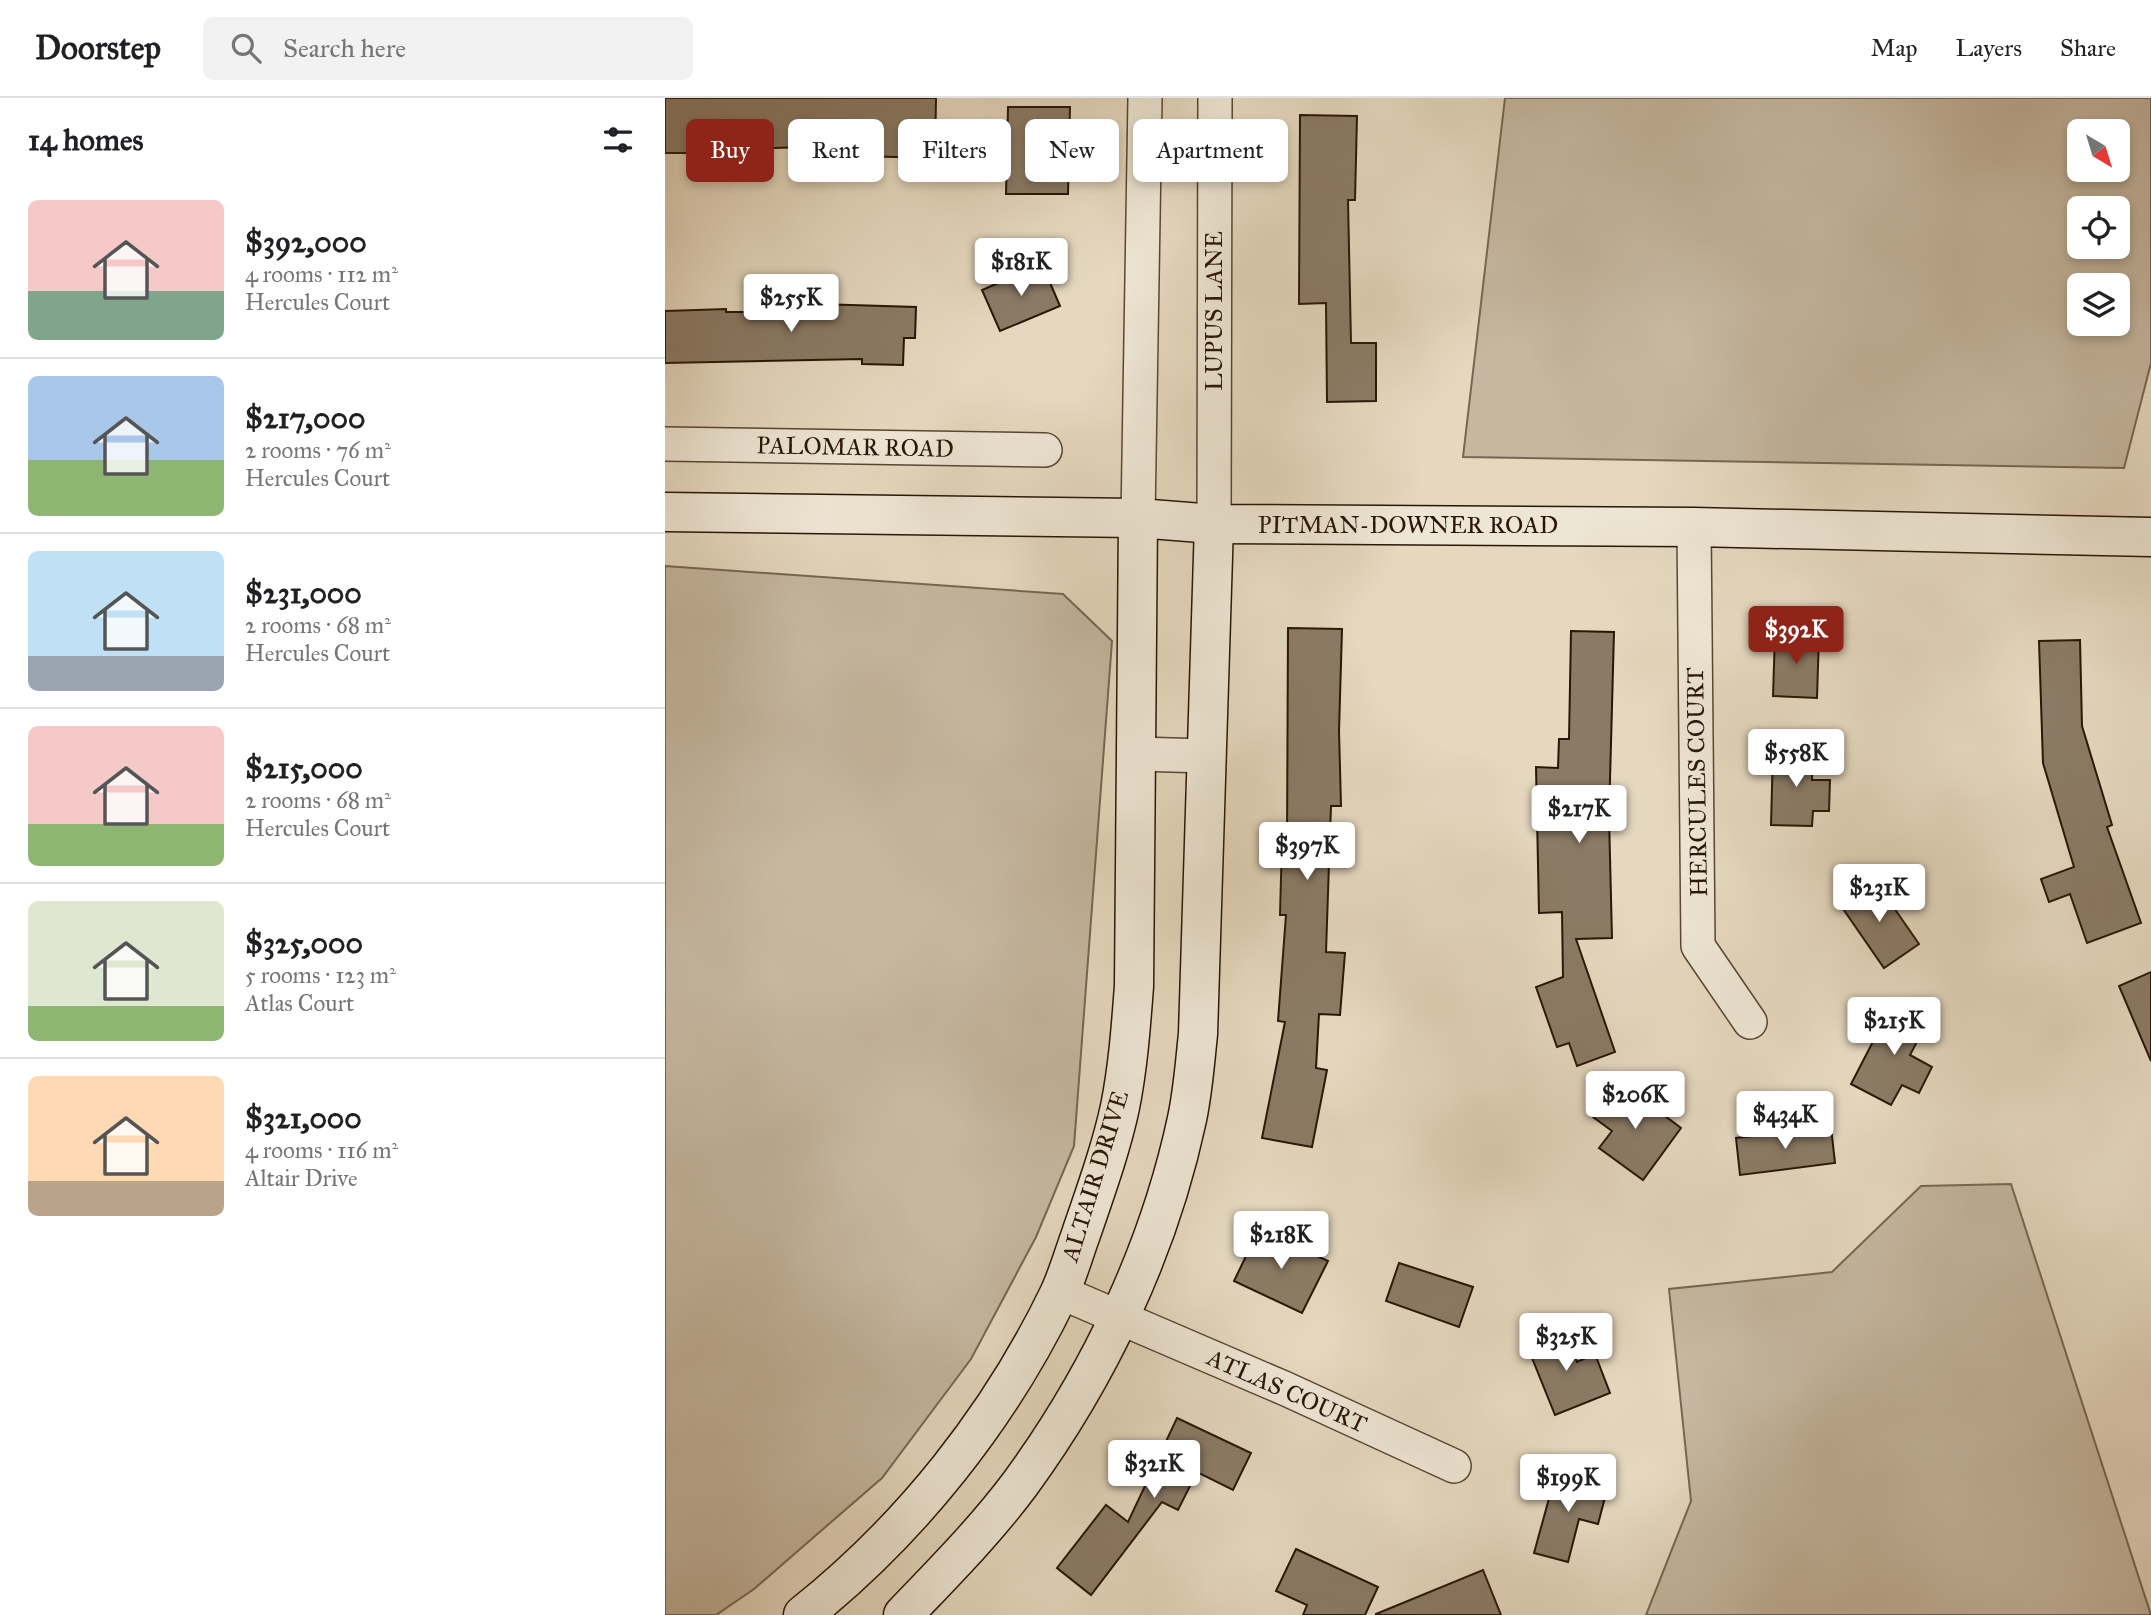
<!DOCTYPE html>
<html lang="en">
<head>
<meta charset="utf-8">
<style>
	:root { --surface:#fff; --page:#f2f2f2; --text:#202124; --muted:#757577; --line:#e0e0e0; --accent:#8f2418 }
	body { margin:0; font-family:"IM FELL Great Primer",serif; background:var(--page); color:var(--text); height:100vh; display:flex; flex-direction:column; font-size:26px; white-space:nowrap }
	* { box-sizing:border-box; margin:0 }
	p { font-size:23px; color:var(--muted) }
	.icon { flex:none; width:38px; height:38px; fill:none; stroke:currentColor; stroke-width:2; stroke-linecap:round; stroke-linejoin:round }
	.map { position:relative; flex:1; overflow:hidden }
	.side { display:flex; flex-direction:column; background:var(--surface); width:665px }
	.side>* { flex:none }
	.hud { position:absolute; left:21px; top:21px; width:665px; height:63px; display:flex; gap:14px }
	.needle { width:46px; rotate:142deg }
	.tools { position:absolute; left:1402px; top:21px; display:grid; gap:14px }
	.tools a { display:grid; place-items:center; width:63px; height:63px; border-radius:10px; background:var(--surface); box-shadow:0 4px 10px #0003; font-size:35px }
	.price { position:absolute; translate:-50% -60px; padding:0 16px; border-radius:7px; background:#fff; color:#222; font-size:23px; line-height:46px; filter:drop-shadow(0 2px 4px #0008) }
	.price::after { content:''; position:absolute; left:50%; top:42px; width:21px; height:16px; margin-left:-10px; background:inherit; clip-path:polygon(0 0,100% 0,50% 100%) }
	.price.on { background:var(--accent); color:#fff }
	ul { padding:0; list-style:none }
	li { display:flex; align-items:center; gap:21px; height:175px; padding:0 28px }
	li+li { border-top:2px solid var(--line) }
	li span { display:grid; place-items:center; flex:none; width:196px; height:140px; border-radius:10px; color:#555 }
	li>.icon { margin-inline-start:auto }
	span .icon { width:84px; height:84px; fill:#fffc; stroke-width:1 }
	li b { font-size:30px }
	h2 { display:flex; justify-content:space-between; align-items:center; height:84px; padding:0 28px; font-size:30px }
	.tag { padding:0 24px; border-radius:10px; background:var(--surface); box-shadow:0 4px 10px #0003; font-size:24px; line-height:63px }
	.tag.on { background:var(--accent); color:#fff }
	header { display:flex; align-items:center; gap:42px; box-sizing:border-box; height:98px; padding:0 35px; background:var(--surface); border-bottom:2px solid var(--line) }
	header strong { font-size:33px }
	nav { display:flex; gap:38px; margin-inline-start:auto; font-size:24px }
	.search { width:490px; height:63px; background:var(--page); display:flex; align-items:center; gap:18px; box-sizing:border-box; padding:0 24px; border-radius:10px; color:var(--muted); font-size:26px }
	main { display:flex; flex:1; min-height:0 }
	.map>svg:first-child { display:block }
	.green { fill:#c5b7a0; stroke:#776653; stroke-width:2; fill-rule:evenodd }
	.building { fill:#8b7b66; stroke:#291606; stroke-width:2 }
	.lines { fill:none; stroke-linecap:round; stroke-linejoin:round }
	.street-casing { stroke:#584634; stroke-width:36 }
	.secondary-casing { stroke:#291606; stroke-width:41 }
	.street { stroke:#eee6d5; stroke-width:33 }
	.secondary { stroke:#eee6d5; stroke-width:38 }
	.labels { text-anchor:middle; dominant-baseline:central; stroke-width:7; stroke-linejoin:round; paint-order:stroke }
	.street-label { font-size:24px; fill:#291606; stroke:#eee6d5 }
</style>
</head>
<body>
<header>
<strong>Doorstep</strong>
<div class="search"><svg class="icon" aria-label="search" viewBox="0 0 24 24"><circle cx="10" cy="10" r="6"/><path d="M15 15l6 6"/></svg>Search here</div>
<nav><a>Map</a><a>Layers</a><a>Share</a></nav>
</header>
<main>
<section class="side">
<h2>14 homes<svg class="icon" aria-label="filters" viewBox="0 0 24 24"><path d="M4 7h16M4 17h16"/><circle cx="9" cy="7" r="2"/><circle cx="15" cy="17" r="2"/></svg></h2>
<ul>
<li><span style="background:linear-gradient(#f6c9c9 65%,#7fa58c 0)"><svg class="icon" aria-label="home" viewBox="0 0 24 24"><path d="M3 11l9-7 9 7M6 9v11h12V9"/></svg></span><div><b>$392,000</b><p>4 rooms · 112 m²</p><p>Hercules Court</p></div></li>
<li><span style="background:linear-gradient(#a9c7e8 60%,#8fb573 0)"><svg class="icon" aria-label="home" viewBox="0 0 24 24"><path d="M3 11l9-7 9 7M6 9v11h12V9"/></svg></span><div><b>$217,000</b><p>2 rooms · 76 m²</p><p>Hercules Court</p></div></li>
<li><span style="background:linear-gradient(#bfe0f5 75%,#9aa5b1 0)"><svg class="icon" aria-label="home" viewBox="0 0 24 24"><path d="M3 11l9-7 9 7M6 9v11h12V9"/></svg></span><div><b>$231,000</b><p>2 rooms · 68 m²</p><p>Hercules Court</p></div></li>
<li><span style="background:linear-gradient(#f6c9c9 70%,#8fb573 0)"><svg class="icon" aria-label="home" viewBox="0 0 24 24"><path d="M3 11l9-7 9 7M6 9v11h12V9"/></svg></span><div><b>$215,000</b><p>2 rooms · 68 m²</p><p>Hercules Court</p></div></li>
<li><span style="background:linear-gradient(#dfe7d0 75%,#8fb573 0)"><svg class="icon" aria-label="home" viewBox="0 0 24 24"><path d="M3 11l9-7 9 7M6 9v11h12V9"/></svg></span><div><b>$325,000</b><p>5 rooms · 123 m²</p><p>Atlas Court</p></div></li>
<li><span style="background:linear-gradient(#ffd9b3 75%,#b9a48a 0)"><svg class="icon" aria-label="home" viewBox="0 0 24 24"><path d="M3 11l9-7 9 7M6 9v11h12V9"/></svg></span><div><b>$321,000</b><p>4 rooms · 116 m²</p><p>Altair Drive</p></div></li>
</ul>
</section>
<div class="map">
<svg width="1486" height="1517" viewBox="0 0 1486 1517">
	<rect width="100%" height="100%" fill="#e5d8bf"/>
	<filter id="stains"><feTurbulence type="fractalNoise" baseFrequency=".00286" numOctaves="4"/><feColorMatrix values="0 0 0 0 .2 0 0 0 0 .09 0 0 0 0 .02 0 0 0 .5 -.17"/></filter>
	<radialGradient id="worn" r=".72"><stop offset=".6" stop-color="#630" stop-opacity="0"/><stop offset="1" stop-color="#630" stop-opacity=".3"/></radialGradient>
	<g class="green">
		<path d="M840,0H1486V265L1459,370L798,359ZM1452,33V72H1414V33ZM1452,110V149H1414V110ZM1452,187V226H1414V187Z"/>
		<path d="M0,468L398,496L447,543L409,1048L371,1139L306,1261L217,1380L89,1491L51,1517H0Z"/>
		<path d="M1346,1086L1486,1517H981L1026,1403L1004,1191L1167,1174L1256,1088Z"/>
	</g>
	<g class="building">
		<path d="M0,0H271L270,60L191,58V47L54,52V55H0Z"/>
		<path d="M343,9H405L403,96H341Z"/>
		<path d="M635,17L692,18L690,102H683L686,245H711V303L662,304L661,205L634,206Z"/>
		<path d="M377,166L395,208L335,233L317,192Z"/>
		<path d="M153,199V206L251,209L250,240H239L238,267L197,266V261L0,265V213L61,211V214H116V200Z"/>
		<path d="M623,530L677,531L674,633L676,708H666L661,854L680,855L675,917L654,916L651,970L662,972L647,1049L597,1040L620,924L613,923L621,817H615L617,742L622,743Z"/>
		<path d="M906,533L949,534L944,719L947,840L911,841L950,954L912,968L904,945L892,949L871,889L898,879L897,814L874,815L871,669L893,670L894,641H904Z"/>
		<path d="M1110,536L1154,537L1152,600L1108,598Z"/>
		<path d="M1415,542L1417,628L1447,727L1442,729L1476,825L1422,845L1405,796L1384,804L1376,781L1409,769L1378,665L1374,543Z"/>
		<path d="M1108,652L1148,653L1147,682H1165L1164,713H1148L1147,728L1106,727Z"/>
		<path d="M1209,781L1254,846L1219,870L1174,805Z"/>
		<path d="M1486,874V963L1454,888Z"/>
		<path d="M1229,903L1264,921L1245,957L1267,969L1254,995L1237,987L1226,1007L1186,986Z"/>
		<path d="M955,984L1016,1030L978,1082L934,1050L947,1033L928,1019Z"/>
		<path d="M1166,1029L1170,1065L1075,1077L1071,1040Z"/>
		<path d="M594,1131L663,1163L637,1215L569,1183Z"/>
		<path d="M734,1165L808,1189L794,1229L721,1203Z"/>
		<path d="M898,1230L912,1264L930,1256L945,1295L890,1317L861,1245Z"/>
		<path d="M512,1320L586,1355L568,1392L532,1374L513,1412L497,1404L426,1497L392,1470L441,1407L463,1424Z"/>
		<path d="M891,1375L943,1388L933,1426L914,1421L903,1464L869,1455Z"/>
		<path d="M631,1451L713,1489L700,1517H638L642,1507L611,1493Z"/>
		<path d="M818,1472L836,1517H711V1516Z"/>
	</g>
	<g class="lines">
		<defs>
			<g id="street">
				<path d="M0,346L380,352"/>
				<path d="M473,420L480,0"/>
				<path d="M549,426L550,0"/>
				<path d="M1029,429L1033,848L1085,924"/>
				<path d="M471,656L543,658"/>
				<path d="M395,1194L621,1291L789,1368"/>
			</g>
			<g id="secondary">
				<path d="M0,414L473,420L549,426L1029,429L1486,439"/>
				<path d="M138,1517C245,1432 335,1319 394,1196C403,1177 409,1155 416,1136C430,1095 446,1051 455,1009C463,969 466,928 469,888L473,420"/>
				<path d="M238,1517C278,1475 320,1433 355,1386C434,1278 494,1152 522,1021C528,993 530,964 533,936L549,426"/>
			</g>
		</defs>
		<use href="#street" class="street-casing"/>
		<use href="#secondary" class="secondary-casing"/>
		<use href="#street" class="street"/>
		<use href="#secondary" class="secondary"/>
	</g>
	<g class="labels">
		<g class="street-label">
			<text transform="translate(549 213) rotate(-90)">LUPUS LANE</text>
			<text transform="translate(190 349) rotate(1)">PALOMAR ROAD</text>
			<text x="743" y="427">PITMAN-DOWNER ROAD</text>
			<text transform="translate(1032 684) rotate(-91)">HERCULES COURT</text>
			<text transform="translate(430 1078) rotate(-73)">ALTAIR DRIVE</text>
			<text transform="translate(622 1293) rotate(24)">ATLAS COURT</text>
		</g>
	</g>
	<rect width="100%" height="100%" filter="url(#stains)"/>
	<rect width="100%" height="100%" fill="url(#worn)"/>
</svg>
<div class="tools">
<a><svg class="needle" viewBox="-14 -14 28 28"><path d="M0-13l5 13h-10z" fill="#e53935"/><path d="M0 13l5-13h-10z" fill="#757577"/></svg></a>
<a><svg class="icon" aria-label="locate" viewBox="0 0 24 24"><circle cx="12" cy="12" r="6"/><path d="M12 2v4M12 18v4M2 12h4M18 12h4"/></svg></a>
<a><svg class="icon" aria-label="layers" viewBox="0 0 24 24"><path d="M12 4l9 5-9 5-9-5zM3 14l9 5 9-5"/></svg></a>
</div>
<b class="price" style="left:356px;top:200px">$181K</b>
<b class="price" style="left:126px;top:236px">$255K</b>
<b class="price on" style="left:1131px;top:568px">$392K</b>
<b class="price" style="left:1131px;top:691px">$558K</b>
<b class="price" style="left:914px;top:747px">$217K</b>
<b class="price" style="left:642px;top:784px">$397K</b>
<b class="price" style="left:1214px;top:826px">$231K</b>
<b class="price" style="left:1229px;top:959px">$215K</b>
<b class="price" style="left:970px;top:1033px">$206K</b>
<b class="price" style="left:1120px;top:1053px">$434K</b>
<b class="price" style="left:616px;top:1173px">$218K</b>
<b class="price" style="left:901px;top:1275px">$325K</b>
<b class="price" style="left:489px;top:1402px">$321K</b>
<b class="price" style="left:903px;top:1416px">$199K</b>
<div class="hud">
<a class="tag on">Buy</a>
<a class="tag">Rent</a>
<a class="tag">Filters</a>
<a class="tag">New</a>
<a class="tag">Apartment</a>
</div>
</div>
</main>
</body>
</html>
